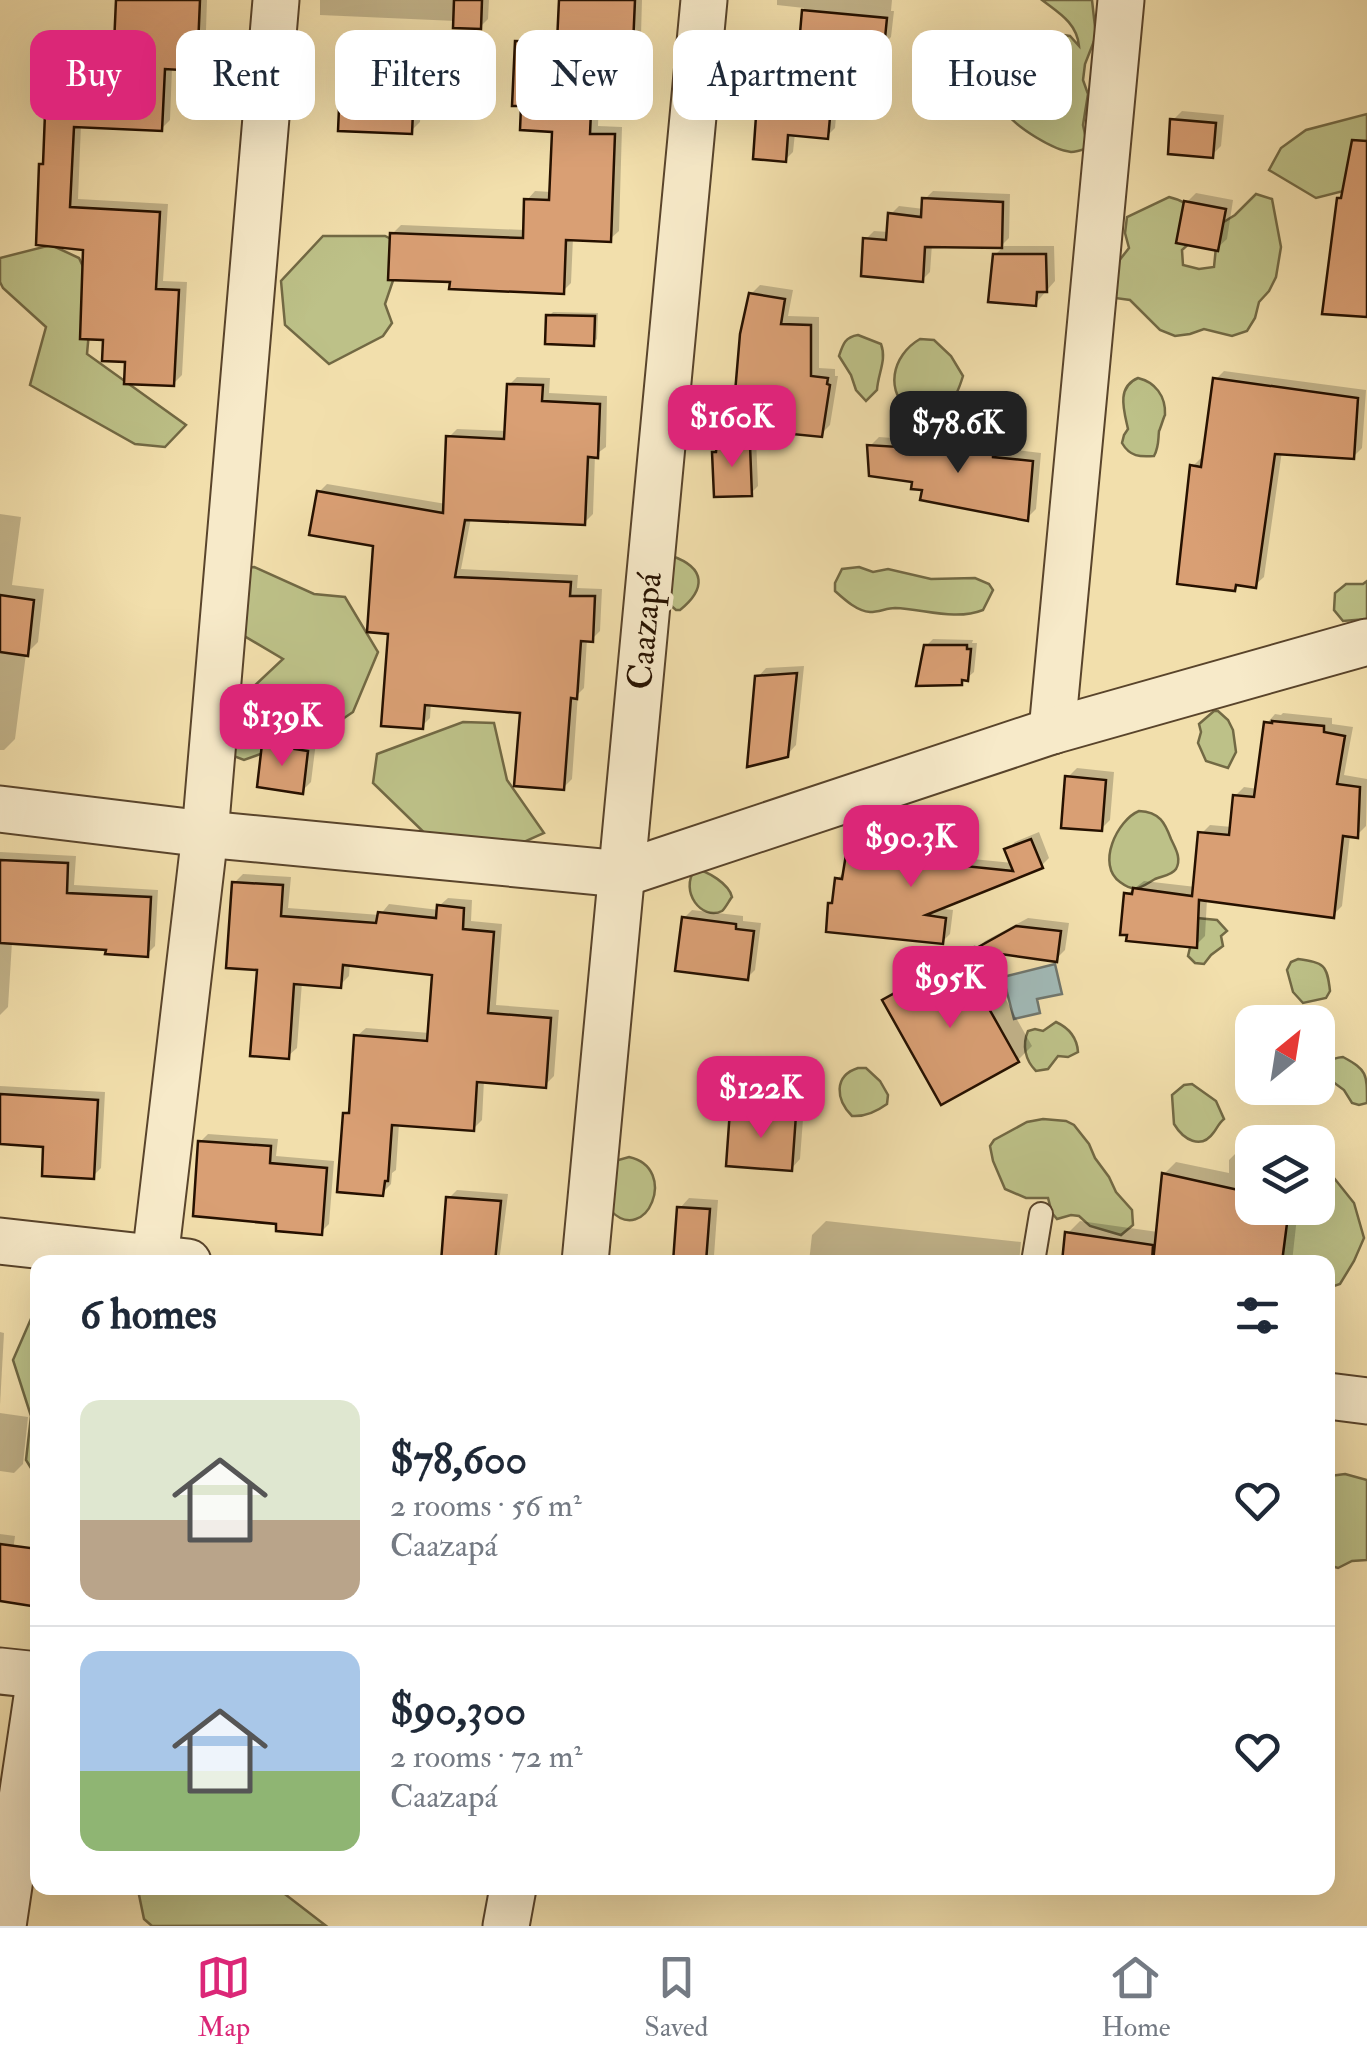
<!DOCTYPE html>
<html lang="en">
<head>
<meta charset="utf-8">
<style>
	:root { --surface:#fff; --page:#f6f6f7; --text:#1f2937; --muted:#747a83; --line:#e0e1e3; --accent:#db2777 }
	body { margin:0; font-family:"IM FELL Double Pica",serif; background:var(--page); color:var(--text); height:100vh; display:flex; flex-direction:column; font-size:38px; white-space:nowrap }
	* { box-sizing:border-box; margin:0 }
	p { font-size:32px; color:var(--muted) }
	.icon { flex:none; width:55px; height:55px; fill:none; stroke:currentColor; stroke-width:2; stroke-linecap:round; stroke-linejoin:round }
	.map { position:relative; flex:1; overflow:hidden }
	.sheet { position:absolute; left:30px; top:1255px; width:1305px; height:640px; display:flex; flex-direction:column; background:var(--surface); border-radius:20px; box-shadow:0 10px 40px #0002 }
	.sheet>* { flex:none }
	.banner { position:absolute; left:30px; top:30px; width:1308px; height:90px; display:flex; gap:20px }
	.needle { width:65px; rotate:30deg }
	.buttons { position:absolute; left:1235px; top:1005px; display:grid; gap:20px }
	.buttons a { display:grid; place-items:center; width:100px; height:100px; border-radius:20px; background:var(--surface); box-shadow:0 10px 40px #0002; font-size:50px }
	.price { position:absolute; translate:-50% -85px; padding:0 22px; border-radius:20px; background:var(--accent); color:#fff; font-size:32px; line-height:65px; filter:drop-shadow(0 2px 5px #0008) }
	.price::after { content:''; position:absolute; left:50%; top:60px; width:30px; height:22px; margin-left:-15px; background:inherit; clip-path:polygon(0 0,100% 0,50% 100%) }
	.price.active { background:#222; color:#fff }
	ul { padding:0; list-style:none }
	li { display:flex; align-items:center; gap:30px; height:250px; padding:0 50px }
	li+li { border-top:2px solid var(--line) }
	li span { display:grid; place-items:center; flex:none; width:280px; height:200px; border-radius:20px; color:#555 }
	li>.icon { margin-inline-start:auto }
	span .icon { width:120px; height:120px; fill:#fffc; stroke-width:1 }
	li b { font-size:42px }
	h2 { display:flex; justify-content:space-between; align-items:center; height:120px; padding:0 50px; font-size:42px }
	.chip { padding:0 35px; border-radius:20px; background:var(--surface); box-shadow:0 10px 40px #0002; font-size:35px; line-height:90px }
	.chip.active { background:var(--accent); color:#fff }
	.dock { display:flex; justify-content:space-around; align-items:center; height:140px; border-top:2px solid var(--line); background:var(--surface); font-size:28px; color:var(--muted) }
	.dock a { display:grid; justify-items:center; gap:5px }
	.dock .active { color:var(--accent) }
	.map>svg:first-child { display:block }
	.green { fill:#bdc188; stroke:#726944; stroke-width:2.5 }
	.water { fill:#a1b9b6; stroke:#70766d; stroke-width:2.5 }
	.shadow { fill:#0003 }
	.building { fill:#d99f74; stroke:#261100; stroke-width:2.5 }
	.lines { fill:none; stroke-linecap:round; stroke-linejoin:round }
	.service-casing { stroke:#59442b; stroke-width:26 }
	.minor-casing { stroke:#59442b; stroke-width:49 }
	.service { stroke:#f7eac9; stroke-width:22 }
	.minor { stroke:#f7eac9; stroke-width:45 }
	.labels { text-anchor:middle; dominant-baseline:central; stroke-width:9; stroke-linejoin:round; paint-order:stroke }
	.street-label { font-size:35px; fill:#261100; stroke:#f7eac9 }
</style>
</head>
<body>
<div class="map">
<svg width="1367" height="1926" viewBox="0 0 1367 1926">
	<rect width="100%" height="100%" fill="#f2dfac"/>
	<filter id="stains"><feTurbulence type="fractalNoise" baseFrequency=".002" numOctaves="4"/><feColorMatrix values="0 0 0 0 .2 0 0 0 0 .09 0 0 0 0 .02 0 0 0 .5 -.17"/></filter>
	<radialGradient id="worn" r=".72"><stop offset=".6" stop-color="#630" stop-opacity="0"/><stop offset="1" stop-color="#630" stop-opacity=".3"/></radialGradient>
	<g class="green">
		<path d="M1042,0H1092L1096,36L1085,64L1083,80L1088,94L1083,125L1088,148C1085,149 1075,152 1071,152C1053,150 1018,128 1007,114L1029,71L1024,56L1042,32L1070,36L1079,46C1077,23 1059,13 1042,0Z"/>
		<path d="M733,35C758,41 767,53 765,78L752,87C746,64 725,64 726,38Z"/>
		<path d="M1367,114V185L1316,198L1269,170L1281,148L1306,130Z"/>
		<path d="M1256,194L1272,199L1281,247L1276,277L1269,291L1259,302L1255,318L1247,331L1232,336L1204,329L1190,334L1175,336L1160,330L1130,300L1115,298L1111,271L1129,248L1125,233L1127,217L1169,197C1197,204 1194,214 1193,240L1182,250L1183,265L1199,269L1214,267L1217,237L1222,223L1235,215Z"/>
		<path d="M323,236H385L399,243L400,260L385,304L392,323L383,336L329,364L285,325L281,281Z"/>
		<path d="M51,245L79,258L93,288L87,354L186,425L165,447L135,444L30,385L46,327L3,288L0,282V258Z"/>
		<path d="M858,335L881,344C887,360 878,373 877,390L866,401L856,390L851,375L839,356C843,344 845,337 858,335Z"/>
		<path d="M920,339L934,340L951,356L963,376C959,389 955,401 942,407L935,405L913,413C883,393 892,355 920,339Z"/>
		<path d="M1138,378C1155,382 1166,396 1165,415C1164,416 1160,430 1159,431C1158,441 1159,447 1154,456C1140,457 1130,457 1122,443L1124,435L1128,429C1124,411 1116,387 1138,378Z"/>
		<path d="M672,556C706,568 706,589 680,610H676L668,603Z"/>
		<path d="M254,567L314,594L345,597L378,652L353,712L328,729L244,760L215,749L219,719L283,659L229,627L223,571Z"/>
		<path d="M859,567L873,572L888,569L931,579L975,578L989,584L993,590L983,610C955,621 924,609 895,608C887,608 879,612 870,612C857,611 845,600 835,591V583L842,569Z"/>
		<path d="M1367,581V619L1343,621L1334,610L1335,593L1346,584H1363Z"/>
		<path d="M1214,711H1218L1228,720L1233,730L1236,752L1228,768L1206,761L1198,743L1201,732L1199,724Z"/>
		<path d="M463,722L494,723L507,780L544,833L499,853L438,846L373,783L377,754Z"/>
		<path d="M883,809L893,814L895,828L902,838L898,845L899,853L884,858L882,832L867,821L868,814Z"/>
		<path d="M1139,811C1160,812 1165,823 1171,839C1175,848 1182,858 1176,869C1171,876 1162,876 1155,879C1141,887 1136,894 1120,882C1096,865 1117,820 1139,811Z"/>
		<path d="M695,869C708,871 729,884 732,897C730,899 725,909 722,911C702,921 679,892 695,869Z"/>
		<path d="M1197,918L1217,920L1227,931L1221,936L1223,946L1211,955L1204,964L1195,963L1188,956Z"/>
		<path d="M1298,959C1324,963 1327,964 1330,991L1326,998L1303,1003L1293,992L1287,970L1291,962Z"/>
		<path d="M1056,1022C1069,1028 1077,1037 1078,1052L1068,1057L1058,1056L1048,1069L1036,1071C1025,1060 1022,1045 1028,1031L1035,1029L1043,1031Z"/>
		<path d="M1343,1057C1367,1070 1367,1073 1367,1103L1359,1105L1352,1103L1344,1090L1325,1076C1323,1063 1331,1058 1343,1057Z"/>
		<path d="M858,1068H866L880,1081L888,1095L887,1104C876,1112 865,1117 852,1116C836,1100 833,1076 858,1068Z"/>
		<path d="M1192,1084L1216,1101L1224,1119C1219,1123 1217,1128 1214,1132C1201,1151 1183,1139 1174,1124L1172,1095L1184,1085Z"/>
		<path d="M1043,1119L1066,1121L1074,1125L1089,1144L1095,1158L1109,1177L1116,1192L1132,1210L1133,1225L1121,1235L1090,1226L1079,1216L1071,1215L1057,1219L1052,1213L1048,1198H1026L1005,1189L993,1161L990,1146L994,1140L1027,1122Z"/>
		<path d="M629,1157C680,1168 646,1248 610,1210L615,1161Z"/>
		<path d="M1318,1172L1334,1178L1354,1203L1364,1238L1354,1261L1340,1284L1328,1288V1262H1251L1247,1256L1253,1208H1318Z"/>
		<path d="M37,1305V1473H34L26,1460L31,1416L13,1360Z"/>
		<path d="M1345,1474L1367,1480V1560L1352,1561L1338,1568L1328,1565V1479L1330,1476Z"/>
		<path d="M141,1888H277L325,1925L152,1926L144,1919L138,1890Z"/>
	</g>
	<path class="water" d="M1055,964L1062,994L1037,999L1040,1013L1014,1019L1003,977Z"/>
	<g class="shadow">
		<path d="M118,0H207L205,60L196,68L172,67L170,120L161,129L81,125L78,199L168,204L163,281L187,282L182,375L173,384L128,360L106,337L86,248L41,165L46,160L50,65L58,56L116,59Z"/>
		<path d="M320,0H489L488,19L480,27L456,21L320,15Z"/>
		<path d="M561,0H642L641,35L632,44L601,42L598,126L622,127L619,231L610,239L573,238L571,283L563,291L452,280L392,234L401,225L525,230L527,200L535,191L551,192L554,130L518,42L526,33L560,35Z"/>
		<path d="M777,0H892L891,11H894L891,37L883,45L862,43L861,56L853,64L841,63L835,128L827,136L795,133L793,152L785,160L760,103L779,82L798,84L804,8L777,5Z"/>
		<path d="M352,77L422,80L420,122L411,131L342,86Z"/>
		<path d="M1182,111L1224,115L1221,146L1212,155L1173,120Z"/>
		<path d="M933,191L1010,194L1009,238L1001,246H1054L1055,281L1035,304L995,255L1004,246L932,244L930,272L922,280L866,239L874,231L889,232L891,214L899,206L924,209L925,199Z"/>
		<path d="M1196,193L1233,200L1227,239L1217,248L1187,202Z"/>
		<path d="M760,285L793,290L788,316L819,317V368L835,369V376H838L830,425L821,434L751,294Z"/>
		<path d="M553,312L598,313L597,339L593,343L549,316Z"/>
		<path d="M1224,371L1366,390L1362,448L1353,457L1282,451L1264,577L1255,585L1240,583L1234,589L1193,466L1201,458H1205L1215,380Z"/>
		<path d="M517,377L550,378L549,393L607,396L606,447L595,455L593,514L584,523L471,518L461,569L578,575L577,588L602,589L600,631L592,639H587L584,688L578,694L572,779L564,787L522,710L431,703L430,718L422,726L390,631L375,544L319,492L327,484L446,504L449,437L457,429L507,431L509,385Z"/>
		<path d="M927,433L1001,440V448L1041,453L1036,509L1027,518L925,487L870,446L879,437L920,440Z"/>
		<path d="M726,436L756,438L758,486L751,493L714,453L719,449V443Z"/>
		<path d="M0,514L21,517L12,585L44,589L38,642L26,654L15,739L4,750H0Z"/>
		<path d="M933,639L973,640L972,643H977L974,672L961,683L926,646Z"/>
		<path d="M804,666L796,745L787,755L757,678L766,668Z"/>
		<path d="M1283,713L1332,718V724L1353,727L1344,775L1367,779L1366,826L1357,835H1350L1342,906L1333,915L1207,899L1205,936L1196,945L1127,894L1144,881L1196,887L1201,834L1210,825L1232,827L1235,796L1244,787L1258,789L1267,723L1275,714L1281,715Z"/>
		<path d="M273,736L316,742L311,782L302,791L264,746Z"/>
		<path d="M1077,768L1114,772L1110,820L1101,829L1068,777Z"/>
		<path d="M1039,832L1049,858L1041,866L937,908L953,910L950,934L942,942L830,904L835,899L837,879L846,870L850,843L859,835L943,841L942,856L1013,863L1007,850L1015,842Z"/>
		<path d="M0,852L76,856L74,885L158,890L155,946L147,954L109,947L12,942L8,1007L0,1015Z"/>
		<path d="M243,874L291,877L288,908L380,915L389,904L439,910V906L448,898L472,900L471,921L502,924L496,1005L559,1010L554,1076L545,1085L484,1080L482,1120L473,1129L399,1123L396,1170L392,1173L391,1184L382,1193L345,1114L352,1108L357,1036L366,1028L430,1033L434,972L350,963L349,976L340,985L302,982L297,1048L288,1056L234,883Z"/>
		<path d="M692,910L743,916V921L761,923L755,970L747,978L684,918Z"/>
		<path d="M1028,918L1069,923L1065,950L1056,959L978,948L985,941Z"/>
		<path d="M975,945L1032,1046L1018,1060L942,1102L885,1000L899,986Z"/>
		<path d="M0,1086L105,1092L101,1168L93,1176L46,1144L0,1142Z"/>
		<path d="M742,1102L804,1106L800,1159L791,1169L732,1112Z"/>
		<path d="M208,1134L278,1139L276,1156L334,1161L329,1224L321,1232L279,1221L200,1142Z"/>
		<path d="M1241,1148L1252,1149V1208H1298L1292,1262H1065L1068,1233L1080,1221L1158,1232L1164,1174L1176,1162L1229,1173V1160Z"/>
		<path d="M457,1190L508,1194L499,1262H444L449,1198Z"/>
		<path d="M689,1198L718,1200L714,1256L707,1262H675L680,1208Z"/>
		<path d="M826,1221L1021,1242L1019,1262H809L812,1235Z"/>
		<path d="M0,1332L4,1333L0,1405Z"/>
		<path d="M0,1413L28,1417L23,1464L14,1473L0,1471Z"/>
		<path d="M0,1534L15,1536L10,1574L0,1583Z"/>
	</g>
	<g class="building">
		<path d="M116,0H200L197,71L165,69L162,131L74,127L70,207L160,212L156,289L179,290L174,386L124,384L125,362L102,361L103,340L80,339L83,250L36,245L39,164H43L47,63L113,67Z"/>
		<path d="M454,0H482L481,29L453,28Z"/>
		<path d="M559,0H635L633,46L594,44L590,134H615L611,242L566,240L564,294L449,289L450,282L388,280L390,233L523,238L524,199L549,200L552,132L520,130L521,106H512L515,41L557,42Z"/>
		<path d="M802,10L887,18L884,48L855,45L853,66L835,64L828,139L788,135L786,162L753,159L757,102L767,103L768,89L795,91Z"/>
		<path d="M340,85L414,89L412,134L338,131Z"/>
		<path d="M1170,119L1216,123L1213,158L1168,154Z"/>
		<path d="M1352,140L1367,141V317L1322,314L1337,198H1341Z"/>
		<path d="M922,198L1003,202L1002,248L925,247L923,282L861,276L863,238L886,240L888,213L921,217Z"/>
		<path d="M1184,201L1226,209L1218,251L1176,243Z"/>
		<path d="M993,254H1046L1047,292H1037L1036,306L988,302Z"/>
		<path d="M749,293L785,299L781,324L811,325V376L828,378L827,384L830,385L822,437L732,428L740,334Z"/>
		<path d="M546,315L595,316L594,346L545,344Z"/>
		<path d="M1213,378L1358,398L1354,459L1275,454L1256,588L1236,585L1235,591L1177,584L1190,465L1201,467Z"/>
		<path d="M507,384L543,385L542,401L600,404L598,458L588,457L585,525L465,520L455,577L571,582L570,596H595L593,642L581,641L577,699L571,698L564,790L514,786L520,713L425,705L423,729L381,726L388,634L367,632L373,546L309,535L317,491L443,513L446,436L504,439Z"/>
		<path d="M717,441L750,445L752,496L714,497L712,452H716Z"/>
		<path d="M915,441L993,448V457L1033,461L1028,521L920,500L922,490L911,489L912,482L869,476L867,445L915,448Z"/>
		<path d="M0,595L34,600L28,656L0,652Z"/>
		<path d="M924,645H967V649H971L968,681L962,680V685L916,686Z"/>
		<path d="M797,673L788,757L747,767L755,676Z"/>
		<path d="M1272,721L1324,726V732L1345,736L1337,784L1360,787L1358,838L1343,836L1334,918L1199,900L1197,948L1126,941L1127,935H1120L1124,893L1132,894L1133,888L1192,896L1198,832L1229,835L1233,795L1254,797L1264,722L1272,723Z"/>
		<path d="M262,744L308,751L303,794L257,787Z"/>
		<path d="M1065,776L1106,780L1102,831L1061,828Z"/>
		<path d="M1031,839L1043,868L926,915L946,918L943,944L826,932L828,903H832L835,878L842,879L848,842L936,848L935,863L1013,871L1004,849Z"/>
		<path d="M0,860L68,863L67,893L151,897L148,957L105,954L106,950L0,943Z"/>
		<path d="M232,882L283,885L281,916L376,923L378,912L436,918L437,905L464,908L463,929L494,932L488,1013L551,1018L546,1088L477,1082L474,1131L392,1125L388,1181H385L383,1196L337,1192L343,1113H349L354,1035L427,1041L432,975L343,965L341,988L294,984L289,1059L250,1056L257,970L226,968Z"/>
		<path d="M682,917L736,924V929L754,931L748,980L675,971Z"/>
		<path d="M1016,926L1061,931L1057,962L973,950Z"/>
		<path d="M960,957L1019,1062L941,1105L882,1000Z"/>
		<path d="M0,1094L98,1100L94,1179L42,1176L43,1147L0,1144Z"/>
		<path d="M730,1110L796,1115L792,1171L726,1166Z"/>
		<path d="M198,1141L271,1146L270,1163L327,1168L322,1235L276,1231V1224L193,1216Z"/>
		<path d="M1162,1173L1252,1193V1208H1289L1282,1262H1153Z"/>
		<path d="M446,1197L501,1201L495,1262H441Z"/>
		<path d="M677,1207L710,1209L706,1262H673Z"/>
		<path d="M1065,1232L1153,1245L1152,1262H1062Z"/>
		<path d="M0,1544L38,1549V1607L0,1601Z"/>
	</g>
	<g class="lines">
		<defs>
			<path id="service" d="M1033,1262L1041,1214"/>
			<g id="minor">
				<path d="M1052,731L1121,0"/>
				<path d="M0,809L205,834L622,874L1052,731L1367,642"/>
				<path d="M0,1241L188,1262"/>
				<path d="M155,1259L205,834L276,0"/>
				<path d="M585,1262L704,0"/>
				<path d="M1328,1396L1367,1401"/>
				<path d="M0,1671L38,1675"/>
				<path d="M3,1926L38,1690"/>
				<path d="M506,1926L513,1888"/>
			</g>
		</defs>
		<use href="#service" class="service-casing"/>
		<use href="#minor" class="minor-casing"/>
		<use href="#service" class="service"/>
		<use href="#minor" class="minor"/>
	</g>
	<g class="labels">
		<g class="street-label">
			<text transform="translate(645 631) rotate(-85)">Caazapá</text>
		</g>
	</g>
	<rect width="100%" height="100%" filter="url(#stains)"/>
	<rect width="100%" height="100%" fill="url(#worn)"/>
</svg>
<div class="buttons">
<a><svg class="needle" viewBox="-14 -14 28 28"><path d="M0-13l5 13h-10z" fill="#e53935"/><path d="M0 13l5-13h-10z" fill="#747a83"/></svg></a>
<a><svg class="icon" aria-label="layers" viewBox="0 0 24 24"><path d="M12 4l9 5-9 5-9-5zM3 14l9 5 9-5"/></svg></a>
</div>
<b class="price" style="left:732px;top:470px">$160K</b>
<b class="price active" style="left:958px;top:476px">$78.6K</b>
<b class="price" style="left:282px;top:769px">$139K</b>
<b class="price" style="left:911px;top:890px">$90.3K</b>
<b class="price" style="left:950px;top:1031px">$95K</b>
<b class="price" style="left:761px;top:1141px">$122K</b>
<div class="banner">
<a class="chip active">Buy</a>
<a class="chip">Rent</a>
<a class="chip">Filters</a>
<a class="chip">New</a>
<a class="chip">Apartment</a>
<a class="chip">House</a>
</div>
<section class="sheet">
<h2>6 homes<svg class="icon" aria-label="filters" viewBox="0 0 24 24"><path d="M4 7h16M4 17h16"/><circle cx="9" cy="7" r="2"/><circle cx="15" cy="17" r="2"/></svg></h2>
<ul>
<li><span style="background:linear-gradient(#dfe7d0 60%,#b9a48a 0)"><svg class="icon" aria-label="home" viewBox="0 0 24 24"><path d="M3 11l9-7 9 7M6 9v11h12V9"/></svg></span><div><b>$78,600</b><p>2 rooms · 56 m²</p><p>Caazapá</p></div><svg class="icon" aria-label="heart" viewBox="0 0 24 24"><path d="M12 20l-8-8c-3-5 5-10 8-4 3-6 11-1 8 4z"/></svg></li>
<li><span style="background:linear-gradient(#a9c7e8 60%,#8fb573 0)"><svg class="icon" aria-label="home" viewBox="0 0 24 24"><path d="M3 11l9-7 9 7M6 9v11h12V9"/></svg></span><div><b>$90,300</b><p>2 rooms · 72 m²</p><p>Caazapá</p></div><svg class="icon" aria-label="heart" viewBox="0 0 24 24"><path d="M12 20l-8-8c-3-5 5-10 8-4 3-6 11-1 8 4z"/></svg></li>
</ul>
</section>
</div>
<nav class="dock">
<a class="active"><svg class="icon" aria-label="map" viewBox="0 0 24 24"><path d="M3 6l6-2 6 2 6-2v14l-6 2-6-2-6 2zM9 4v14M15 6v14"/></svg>Map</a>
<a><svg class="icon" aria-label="saved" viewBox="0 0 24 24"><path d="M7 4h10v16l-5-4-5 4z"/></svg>Saved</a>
<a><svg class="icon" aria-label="home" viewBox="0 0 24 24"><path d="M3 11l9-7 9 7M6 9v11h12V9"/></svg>Home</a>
</nav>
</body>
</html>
